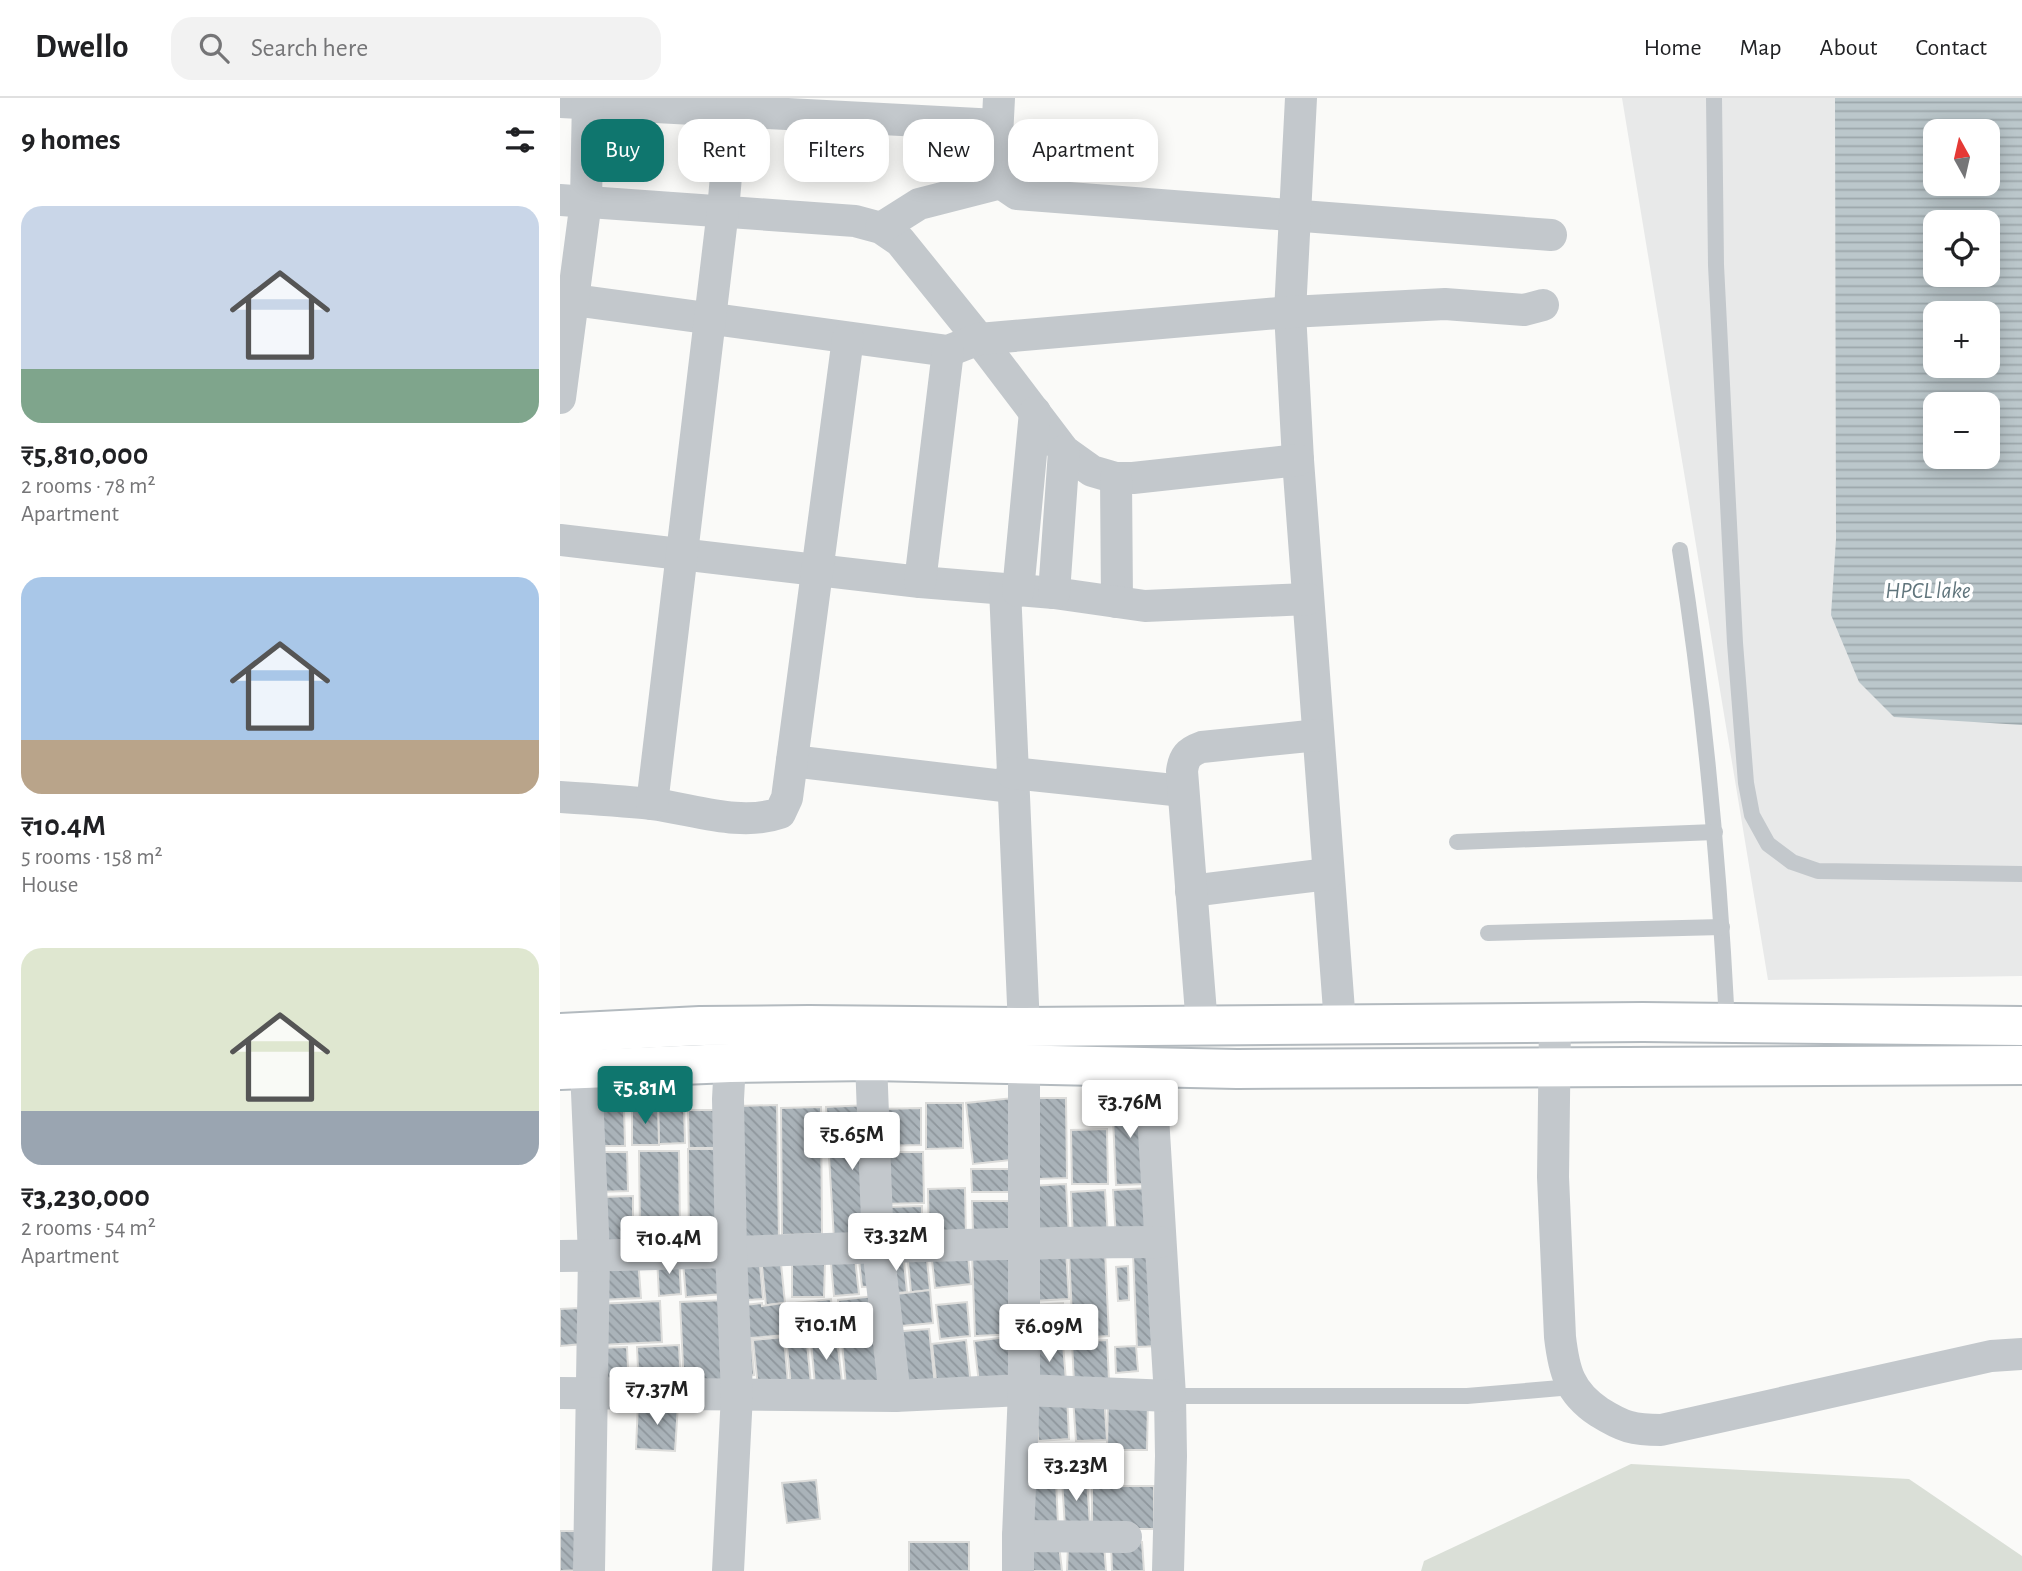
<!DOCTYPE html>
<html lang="en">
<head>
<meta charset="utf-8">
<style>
	:root { --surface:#fff; --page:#f2f2f2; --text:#202124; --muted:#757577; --line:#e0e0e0; --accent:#0f766e }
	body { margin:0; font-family:"Alegreya Sans",sans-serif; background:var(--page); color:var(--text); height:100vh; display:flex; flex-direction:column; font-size:26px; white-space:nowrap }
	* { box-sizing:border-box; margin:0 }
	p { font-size:23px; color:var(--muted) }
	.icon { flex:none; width:38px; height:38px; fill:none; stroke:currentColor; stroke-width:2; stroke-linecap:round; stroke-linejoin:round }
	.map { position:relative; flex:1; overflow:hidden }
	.side { display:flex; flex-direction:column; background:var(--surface); width:560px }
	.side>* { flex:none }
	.top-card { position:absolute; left:21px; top:21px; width:665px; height:63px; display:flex; gap:14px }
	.needle { width:46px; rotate:352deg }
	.tools { position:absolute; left:1363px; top:21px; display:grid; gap:14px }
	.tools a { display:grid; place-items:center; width:77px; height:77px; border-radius:14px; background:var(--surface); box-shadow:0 4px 18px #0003; font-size:35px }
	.price { position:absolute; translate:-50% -60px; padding:0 16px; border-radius:7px; background:#fff; color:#222; font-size:23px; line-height:46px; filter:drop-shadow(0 2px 4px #0008) }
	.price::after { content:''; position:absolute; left:50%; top:42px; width:21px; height:16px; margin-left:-10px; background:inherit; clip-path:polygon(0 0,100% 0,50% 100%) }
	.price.active { background:var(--accent); color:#fff }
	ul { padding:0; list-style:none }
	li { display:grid; align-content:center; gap:14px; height:371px; padding:0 21px }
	li span { display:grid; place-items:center; height:217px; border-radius:21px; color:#555 }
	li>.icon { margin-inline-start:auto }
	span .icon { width:126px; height:126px; fill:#fffc; stroke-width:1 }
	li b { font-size:30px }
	h2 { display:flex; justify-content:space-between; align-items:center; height:84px; padding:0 21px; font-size:30px }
	.pill { padding:0 24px; border-radius:21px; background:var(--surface); box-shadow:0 4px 18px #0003; font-size:24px; line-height:63px }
	.pill.active { background:var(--accent); color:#fff }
	header { display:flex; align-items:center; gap:42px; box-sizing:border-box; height:98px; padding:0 35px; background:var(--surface); border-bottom:2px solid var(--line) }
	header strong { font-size:33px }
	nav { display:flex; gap:38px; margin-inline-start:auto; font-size:24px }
	.search { width:490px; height:63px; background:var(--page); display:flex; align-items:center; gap:18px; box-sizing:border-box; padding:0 24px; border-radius:21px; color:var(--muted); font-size:26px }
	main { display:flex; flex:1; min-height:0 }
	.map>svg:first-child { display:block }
	.built { fill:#e8e9e9; fill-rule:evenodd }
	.park { fill:#dadfd7 }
	.water { fill:url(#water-rules); fill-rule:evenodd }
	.building { fill:url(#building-back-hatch); stroke:#dcdcda; stroke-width:2 }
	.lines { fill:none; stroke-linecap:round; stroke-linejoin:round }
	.secondary-casing { stroke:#b3babf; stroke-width:42 }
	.lane { stroke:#c3c8cc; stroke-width:16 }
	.street { stroke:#c3c8cc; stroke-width:32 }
	.secondary { stroke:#fff; stroke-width:38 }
	.labels { text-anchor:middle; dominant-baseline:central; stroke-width:7; stroke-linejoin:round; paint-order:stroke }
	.water-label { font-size:23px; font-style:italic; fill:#60757c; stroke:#fff }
</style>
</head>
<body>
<header>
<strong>Dwello</strong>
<div class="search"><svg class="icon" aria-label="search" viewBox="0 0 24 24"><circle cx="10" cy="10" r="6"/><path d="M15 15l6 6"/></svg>Search here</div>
<nav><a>Home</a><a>Map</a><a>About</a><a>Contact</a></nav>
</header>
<main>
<section class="side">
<h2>9 homes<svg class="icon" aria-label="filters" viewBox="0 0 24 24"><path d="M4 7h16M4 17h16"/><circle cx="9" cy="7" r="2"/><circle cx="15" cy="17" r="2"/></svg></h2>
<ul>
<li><span style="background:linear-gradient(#c9d6e8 75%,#7fa58c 0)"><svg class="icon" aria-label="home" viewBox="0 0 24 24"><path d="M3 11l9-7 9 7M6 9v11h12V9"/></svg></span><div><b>₹5,810,000</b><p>2 rooms · 78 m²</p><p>Apartment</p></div></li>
<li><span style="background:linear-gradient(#a9c7e8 75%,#b9a48a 0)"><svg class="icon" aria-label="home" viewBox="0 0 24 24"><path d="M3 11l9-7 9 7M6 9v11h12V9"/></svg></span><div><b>₹10.4M</b><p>5 rooms · 158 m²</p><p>House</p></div></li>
<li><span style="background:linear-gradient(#dfe7d0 75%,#9aa5b1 0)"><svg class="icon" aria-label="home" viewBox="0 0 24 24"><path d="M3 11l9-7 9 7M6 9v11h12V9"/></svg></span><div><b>₹3,230,000</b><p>2 rooms · 54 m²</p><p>Apartment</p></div></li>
</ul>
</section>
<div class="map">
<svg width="1462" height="1473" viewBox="0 0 1462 1473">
	<defs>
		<pattern id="water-rules" width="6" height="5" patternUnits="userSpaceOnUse" patternTransform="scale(1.75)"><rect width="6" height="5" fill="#bbc7cb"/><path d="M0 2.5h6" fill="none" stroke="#9ca6aa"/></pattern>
		<pattern id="building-back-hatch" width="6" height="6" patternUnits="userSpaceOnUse" patternTransform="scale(1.75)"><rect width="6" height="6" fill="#aab3b9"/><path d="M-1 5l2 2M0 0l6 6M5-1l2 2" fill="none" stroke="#8e969c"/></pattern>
	</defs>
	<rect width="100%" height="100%" fill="#fafaf8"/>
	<path class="built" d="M1062,0H1462V878L1208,882ZM1376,33H1428V86H1376ZM1376,124H1428V177H1376ZM1376,215H1428V268H1376ZM1376,306H1428V359H1376Z"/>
	<path class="park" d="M1071,1366L1349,1381L1462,1458V1473H861L864,1463Z"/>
	<path class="water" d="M1275,0H1462V627L1334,619L1299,584L1271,517L1276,441ZM1376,33H1428V86H1376ZM1376,124H1428V177H1376ZM1376,215H1428V268H1376ZM1376,306H1428V359H1376Z"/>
	<g class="building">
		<path d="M583,997L587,1086L556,1087L552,998Z"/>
		<path d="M453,1000L460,1061L413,1066L406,1005Z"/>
		<path d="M475,1000H506L507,1080L476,1081Z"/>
		<path d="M366,1005H403V1050L366,1051Z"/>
		<path d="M217,1007L219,1145L180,1146L178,1008Z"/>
		<path d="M310,1007L317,1139L274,1141L266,1009Z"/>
		<path d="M98,1008H124L125,1045L99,1046Z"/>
		<path d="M98,1008L99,1047H72V1009Z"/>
		<path d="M64,1009L65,1048H36V1010Z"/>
		<path d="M261,1009L262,1136L222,1137L221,1010Z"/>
		<path d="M361,1010V1047L318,1048V1011Z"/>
		<path d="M128,1012H158V1050H129Z"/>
		<path d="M547,1031L548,1086H512L511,1032Z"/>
		<path d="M128,1051H160L161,1148H129Z"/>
		<path d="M79,1053H119L120,1137H80Z"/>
		<path d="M36,1054H67L68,1093L36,1094Z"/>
		<path d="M321,1054H363L364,1105L321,1106Z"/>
		<path d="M411,1071H454L455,1094H412Z"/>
		<path d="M506,1086L509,1140L471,1142L469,1088Z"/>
		<path d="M405,1090L406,1142L369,1143L368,1091Z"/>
		<path d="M589,1090L591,1139L556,1141L553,1092Z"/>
		<path d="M545,1092L548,1139L513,1141L511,1094Z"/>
		<path d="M73,1098V1148H41L40,1099Z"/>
		<path d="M412,1103H452V1133H413Z"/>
		<path d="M362,1108V1145L328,1146V1109Z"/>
		<path d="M407,1149L411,1186L375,1190L371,1153Z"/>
		<path d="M294,1152L299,1196L274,1198L270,1155Z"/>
		<path d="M366,1152L370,1192L351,1194L347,1154Z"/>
		<path d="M506,1152L509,1201L472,1203L469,1154Z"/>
		<path d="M298,1153L320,1188L302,1189Z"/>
		<path d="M545,1153L549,1238L513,1240L509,1154Z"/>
		<path d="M343,1154L347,1194L329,1196L324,1156Z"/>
		<path d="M454,1154L457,1236L415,1238L412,1156Z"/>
		<path d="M593,1154L598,1248L577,1249L573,1155Z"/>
		<path d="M199,1156L203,1201L187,1202L182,1158Z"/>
		<path d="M220,1156L225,1205L206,1207L201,1159Z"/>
		<path d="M119,1158L121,1196L99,1198L97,1159Z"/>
		<path d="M78,1161L81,1200L40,1202L38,1163Z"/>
		<path d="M160,1161L163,1196L126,1199L123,1164Z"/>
		<path d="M232,1164H265L264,1199H232Z"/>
		<path d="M568,1168L569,1202L558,1203L556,1169Z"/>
		<path d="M370,1192L373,1225L330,1229L327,1197Z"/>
		<path d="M315,1198L324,1284L286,1288L278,1202Z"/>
		<path d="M271,1201L274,1231L255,1233L256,1240L230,1243L226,1206Z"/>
		<path d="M166,1202L170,1287L124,1289L120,1204Z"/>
		<path d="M100,1203L102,1244L39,1247L37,1206Z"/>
		<path d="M407,1204L410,1238L380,1241L376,1207Z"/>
		<path d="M202,1205V1208L223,1205L227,1237L191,1240L194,1277L183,1278L176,1208Z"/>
		<path d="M503,1205L505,1239L473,1241L472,1207Z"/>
		<path d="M20,1210L23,1246L0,1248V1211Z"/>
		<path d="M369,1231L375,1288L337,1292L331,1234Z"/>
		<path d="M455,1238L459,1281L419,1285L414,1243Z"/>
		<path d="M224,1239L228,1286L198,1289L193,1242Z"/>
		<path d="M277,1241L282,1284L255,1287L251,1244Z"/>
		<path d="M406,1242L411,1287L377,1291L372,1246Z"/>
		<path d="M547,1242L549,1283L514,1285L512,1244Z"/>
		<path d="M247,1246L251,1286L231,1288L227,1248Z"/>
		<path d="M503,1246L506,1283L475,1285L473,1248Z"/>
		<path d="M119,1247L121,1290L79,1293L77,1249Z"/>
		<path d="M576,1248L578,1273L556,1275L555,1249Z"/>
		<path d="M67,1249L69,1291L39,1293L37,1250Z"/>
		<path d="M507,1296L509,1341L478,1343L476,1298Z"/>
		<path d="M544,1298L547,1342L516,1343L513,1300Z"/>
		<path d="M548,1301H588L587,1352H547Z"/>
		<path d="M78,1305L118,1307L115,1353L76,1351Z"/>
		<path d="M527,1381L530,1428L505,1429L502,1382Z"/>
		<path d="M256,1382L260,1421L227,1425L222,1385Z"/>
		<path d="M496,1382L498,1427L467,1429L465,1383Z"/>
		<rect x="532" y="1388" width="62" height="43"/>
		<path d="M0,1433H23L24,1472L0,1473Z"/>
		<path d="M464,1443L499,1447L502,1473H465Z"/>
		<rect x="349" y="1444" width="60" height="29"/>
		<path d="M582,1444L584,1473H552L551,1446Z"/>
		<path d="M508,1446H544L546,1473H507Z"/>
	</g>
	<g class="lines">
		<defs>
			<g id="secondary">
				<path d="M0,935L140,928L249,927L464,929L1083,924L1462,928"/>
				<path d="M0,972L170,965L311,963L677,971L1462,967"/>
			</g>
		</defs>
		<use href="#secondary" class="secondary-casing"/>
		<g class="lane">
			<path d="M1154,0L1156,167L1175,545L1186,685L1192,717L1208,746L1232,764L1258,773L1462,776"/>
			<path d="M1120,452C1145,609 1159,767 1167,925"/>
			<path d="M897,744L1155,734"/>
			<path d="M928,835L1162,829"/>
			<path d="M610,1298H907L1012,1289"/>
		</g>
		<g class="street">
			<path d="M439,0L436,59L441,85L457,96L991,137"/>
			<path d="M741,0L730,214L738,362L780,926"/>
			<path d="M0,4L437,27"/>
			<path d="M0,102L295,123L321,130L340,143L419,241L504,353L532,373L556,380H573L738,362"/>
			<path d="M321,130L359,106L441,85"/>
			<path d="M0,200L388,253L419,241L730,214L885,206L964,212L983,207"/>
			<path d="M0,300L26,103L28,0"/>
			<path d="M556,380L557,504"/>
			<path d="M0,442L360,484L494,495L585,508L748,501"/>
			<path d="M360,484L388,253"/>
			<path d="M445,491L464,929"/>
			<path d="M458,493L475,314"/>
			<path d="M494,495L504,353"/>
			<path d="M232,663L452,689"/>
			<path d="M452,675L623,693"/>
			<path d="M0,699C31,701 61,703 92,706C133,711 180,729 220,715L227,700L288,240"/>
			<path d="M92,706L163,112L173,0"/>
			<path d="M631,793L768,776"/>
			<path d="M995,925L993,1079L1000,1239C1004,1273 1009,1294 1039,1314C1063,1329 1073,1332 1101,1332L1431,1258L1462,1256"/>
			<path d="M642,928L622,673C624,659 628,654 642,649L758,637"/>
			<path d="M311,963L318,1150L335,1298"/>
			<path d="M590,969L610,1298L611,1358L608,1473"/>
			<path d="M26,971L34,1157L29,1473"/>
			<path d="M0,1158C200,1155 400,1144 600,1144"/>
			<path d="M0,1295L335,1298L464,1292L610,1298"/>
			<path d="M458,1438L566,1439"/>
			<path d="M168,1473L177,1296L171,1154L168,1001L170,965"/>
			<path d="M458,1473V1438L464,1292V965"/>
		</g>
		<use href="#secondary" class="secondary"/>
	</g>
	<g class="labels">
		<g class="water-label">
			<text x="1368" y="493">HPCL lake</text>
		</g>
	</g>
</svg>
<div class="tools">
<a><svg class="needle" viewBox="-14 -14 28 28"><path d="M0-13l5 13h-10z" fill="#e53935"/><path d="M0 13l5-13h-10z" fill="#757577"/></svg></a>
<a><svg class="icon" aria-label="locate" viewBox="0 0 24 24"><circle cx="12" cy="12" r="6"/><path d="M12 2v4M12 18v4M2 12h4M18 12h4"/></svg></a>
<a>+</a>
<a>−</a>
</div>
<b class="price active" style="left:85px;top:1028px">₹5.81M</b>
<b class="price" style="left:570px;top:1042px">₹3.76M</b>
<b class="price" style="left:292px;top:1074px">₹5.65M</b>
<b class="price" style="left:336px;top:1175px">₹3.32M</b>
<b class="price" style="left:109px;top:1178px">₹10.4M</b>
<b class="price" style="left:266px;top:1264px">₹10.1M</b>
<b class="price" style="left:489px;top:1266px">₹6.09M</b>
<b class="price" style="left:97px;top:1329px">₹7.37M</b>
<b class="price" style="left:516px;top:1405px">₹3.23M</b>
<div class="top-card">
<a class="pill active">Buy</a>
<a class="pill">Rent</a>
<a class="pill">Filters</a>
<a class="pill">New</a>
<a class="pill">Apartment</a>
</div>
</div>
</main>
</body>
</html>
